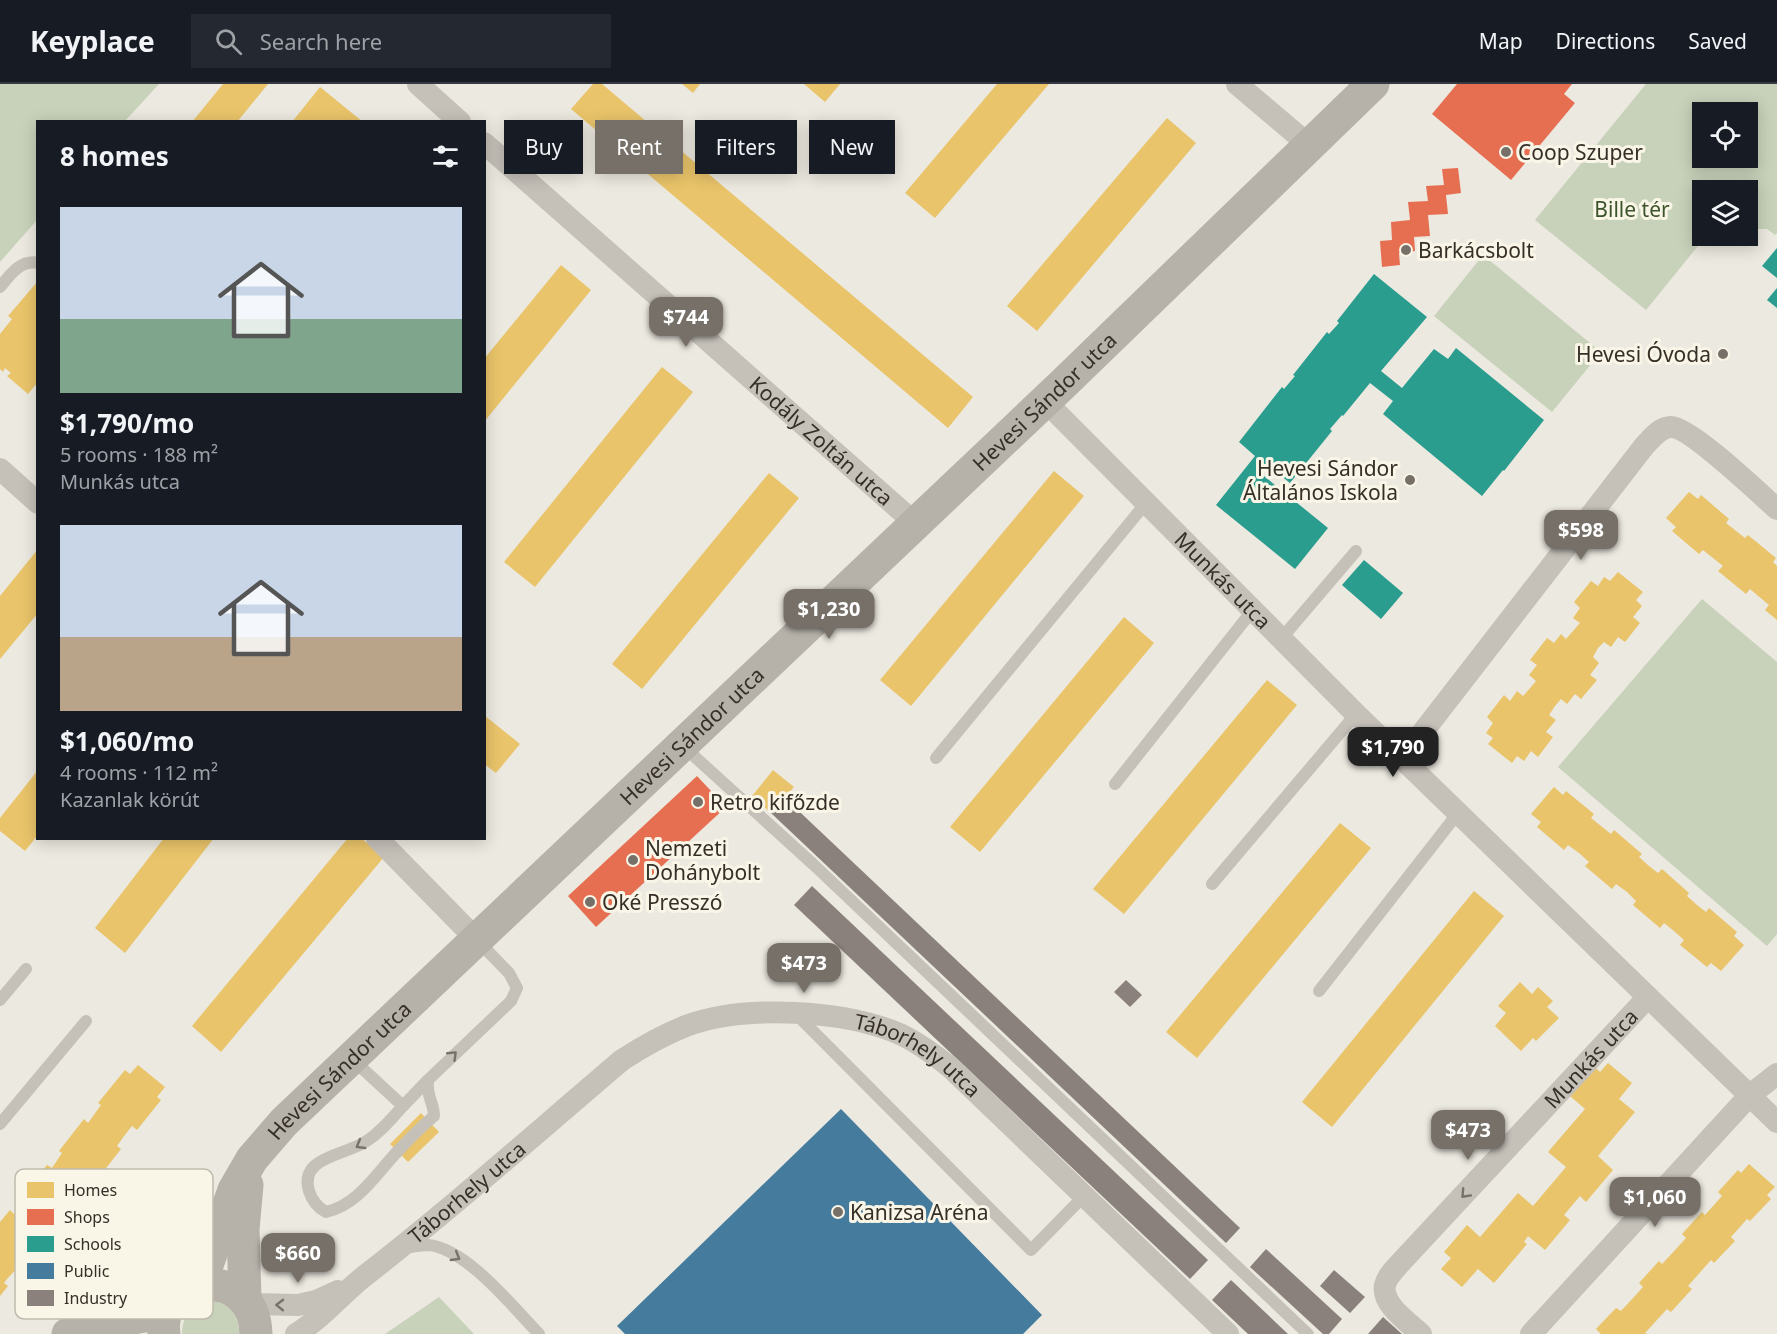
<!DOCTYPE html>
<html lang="en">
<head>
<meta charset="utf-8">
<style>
	:root { --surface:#171b24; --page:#242831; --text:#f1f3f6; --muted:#9ea1a6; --line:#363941; --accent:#767068 }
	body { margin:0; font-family:"Noto Sans",sans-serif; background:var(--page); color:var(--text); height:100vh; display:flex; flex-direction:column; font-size:22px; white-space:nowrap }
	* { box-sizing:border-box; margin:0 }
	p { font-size:20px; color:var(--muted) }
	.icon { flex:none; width:33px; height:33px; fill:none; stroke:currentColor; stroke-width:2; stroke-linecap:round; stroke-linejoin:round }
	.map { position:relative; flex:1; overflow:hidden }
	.details { position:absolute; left:36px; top:36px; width:450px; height:720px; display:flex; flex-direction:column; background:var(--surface); border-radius:0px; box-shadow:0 3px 15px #0003 }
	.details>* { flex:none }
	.guide { position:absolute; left:504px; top:36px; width:570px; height:54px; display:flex; gap:12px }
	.fabs { position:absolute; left:1692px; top:18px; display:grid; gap:12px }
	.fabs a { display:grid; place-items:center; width:66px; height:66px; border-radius:0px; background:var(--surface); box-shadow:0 3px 15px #0003; font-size:30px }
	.price { position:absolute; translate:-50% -51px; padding:0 14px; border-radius:12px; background:var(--accent); color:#fff; font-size:20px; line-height:39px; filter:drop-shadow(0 2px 3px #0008) }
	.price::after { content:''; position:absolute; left:50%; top:36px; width:18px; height:14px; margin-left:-9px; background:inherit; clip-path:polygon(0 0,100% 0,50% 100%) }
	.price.active { background:#222; color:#fff }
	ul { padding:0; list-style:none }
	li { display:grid; align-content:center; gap:12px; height:318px; padding:0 24px }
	li span { display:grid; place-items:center; height:186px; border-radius:0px; color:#555 }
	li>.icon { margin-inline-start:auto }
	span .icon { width:108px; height:108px; fill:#fffc; stroke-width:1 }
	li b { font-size:26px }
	h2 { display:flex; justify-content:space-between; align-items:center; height:72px; padding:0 24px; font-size:26px }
	.chip { padding:0 21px; border-radius:0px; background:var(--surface); box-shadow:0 3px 15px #0003; font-size:21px; line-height:54px }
	.chip.active { background:var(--accent); color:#fff }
	header { display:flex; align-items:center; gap:36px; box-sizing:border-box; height:84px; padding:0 30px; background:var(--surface); border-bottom:2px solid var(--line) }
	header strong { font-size:28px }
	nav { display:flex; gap:33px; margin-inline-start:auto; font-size:21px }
	.search { width:420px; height:54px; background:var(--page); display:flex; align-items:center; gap:15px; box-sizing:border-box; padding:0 21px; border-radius:0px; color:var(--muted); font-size:22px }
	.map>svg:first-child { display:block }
	.green { fill:#c8d2ba; fill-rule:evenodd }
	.homes { fill:#e9c46a }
	.shops { fill:#e76f51 }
	.schools { fill:#2a9d8f }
	.public { fill:#457b9d }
	.industry { fill:#8a817c }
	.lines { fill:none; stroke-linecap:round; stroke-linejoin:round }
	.lane { stroke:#c5c1b9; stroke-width:12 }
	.street { stroke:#c5c1b9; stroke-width:22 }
	.secondary { stroke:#b6b1a9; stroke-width:33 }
	.oneway { stroke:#767169 }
	.poi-dot { fill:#767068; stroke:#f9f5e7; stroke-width:2 }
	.labels { text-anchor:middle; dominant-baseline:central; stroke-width:6; stroke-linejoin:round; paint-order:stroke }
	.poi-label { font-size:21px; fill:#362f27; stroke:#f9f5e7; text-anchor:start }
	.park-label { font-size:21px; fill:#3c542b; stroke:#f9f5e7 }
	.street-label { font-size:21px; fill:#362f27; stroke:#f9f5e7 }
	.key { fill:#f9f5e7; stroke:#bebaad; stroke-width:1.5 }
	.key-label { font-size:16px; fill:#362f27 }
</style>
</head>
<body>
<header>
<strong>Keyplace</strong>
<div class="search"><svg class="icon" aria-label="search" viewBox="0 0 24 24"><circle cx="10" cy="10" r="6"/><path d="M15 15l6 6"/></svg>Search here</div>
<nav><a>Map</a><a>Directions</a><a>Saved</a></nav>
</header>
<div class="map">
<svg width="1777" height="1250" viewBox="0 0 1777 1250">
	<rect width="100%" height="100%" fill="#ece9e0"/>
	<g class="green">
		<path d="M0,0H159L125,37L38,38L37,136L0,178Z"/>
		<path d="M1646,0H1777V149L1775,151L1767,145H1748V106H1702V152H1706L1646,226L1535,136ZM1702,28H1748V74H1702Z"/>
		<path d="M1483,171L1601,268L1552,328L1434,232Z"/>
		<path d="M1702,515L1777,578V850L1767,862L1558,683Z"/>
		<path d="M439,1213L474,1250H385Z"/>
		<path d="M208,1217C232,1218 236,1229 240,1250H182C182,1232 191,1222 208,1217Z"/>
	</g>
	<g class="homes">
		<path d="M223,0H268L237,38H192Z"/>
		<path d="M593,0H602L973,313L948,344L571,25Z"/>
		<path d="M682,0H700L693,9Z"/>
		<path d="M804,0H840L825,18Z"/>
		<path d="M997,0H1049L935,134L905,109Z"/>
		<path d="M320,3L363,38H292Z"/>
		<path d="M1167,34L1196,59L1037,247L1007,222Z"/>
		<path d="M561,181L591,206L484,338V275Z"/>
		<path d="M38,197V298L28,310L7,292L11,289L5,284L3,288L0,285V250L12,235L8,232Z"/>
		<path d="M662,283L693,308L535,503L504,478Z"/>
		<path d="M1054,387L1084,412L911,622L880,596Z"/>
		<path d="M769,389L799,414L642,605L612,580Z"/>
		<path d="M1689,408L1698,415L1701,411L1729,435L1726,439L1745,454L1748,451L1776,474L1773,478L1777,482V536L1765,526L1769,521L1750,505L1746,510L1718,487L1723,482L1703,466L1699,470L1672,447L1676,443L1666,434Z"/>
		<path d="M38,465V529L0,575V512Z"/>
		<path d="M1618,488L1643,508L1636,516L1642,522L1633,533L1640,539L1625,558L1618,553L1611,563L1604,558L1598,564L1593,573L1599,579L1590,591L1597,596L1581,615L1575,610L1567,620L1561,615L1555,622L1549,631L1556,636L1546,648L1553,653L1538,673L1531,667L1524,677L1517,672L1512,679L1488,660L1493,654L1486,649L1493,639L1487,633L1504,611L1510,617L1517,607L1523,612L1531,603L1536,597L1529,591L1537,581L1530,576L1547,554L1554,559L1561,550L1566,555L1580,539L1573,534L1580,524L1574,518L1591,497L1598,502L1604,493L1610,497Z"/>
		<path d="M1124,533L1154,559L980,768L950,743Z"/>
		<path d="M1267,596L1297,621L1124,830L1093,805Z"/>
		<path d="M484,631L520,660L496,689L484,680Z"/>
		<path d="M38,686V751L25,767L0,747V734Z"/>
		<path d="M773,686L794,703L771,729L752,712Z"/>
		<path d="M1554,703L1563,711L1566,707L1594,730L1591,734L1611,750L1614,746L1642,770L1639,773L1649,782L1658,789L1662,785L1689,809L1687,812L1697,821L1706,828L1709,824L1737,848L1734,852L1744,861L1721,887L1711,879L1707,883L1680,861L1684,856L1674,847L1664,839L1660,844L1633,821L1636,817L1627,808L1616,800L1612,805L1585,782L1589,778L1579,769L1568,761L1564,766L1537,743L1541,738L1531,730Z"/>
		<path d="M1340,739L1371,764L1197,974L1166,948Z"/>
		<path d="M164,754H214L125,869L95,844Z"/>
		<path d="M348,754H361L384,773L221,968L192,942Z"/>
		<path d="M1474,807L1504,832L1332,1043L1302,1018Z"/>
		<path d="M1520,898L1532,910L1538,903L1553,917L1547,923L1559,934L1536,957L1533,954L1521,967L1495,942L1506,929L1498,922Z"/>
		<path d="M1608,979L1632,999L1619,1015L1635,1028L1598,1072L1613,1086L1586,1118L1580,1112L1564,1131L1570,1136L1545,1166L1528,1152L1524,1158L1527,1160L1494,1199L1478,1185L1462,1203L1441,1185L1451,1174L1444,1168L1467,1141L1480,1153L1518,1109L1533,1122L1566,1083L1548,1068L1585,1025L1570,1012L1595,983L1600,988Z"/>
		<path d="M138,981L165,1003L157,1013L161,1016L137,1046L132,1042L124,1052L117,1062L121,1065L96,1097L92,1093L83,1102L79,1108L83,1111L59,1142L55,1138L41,1154L46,1157L22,1186L18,1183L7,1195L4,1199L8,1202L0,1212V1138L10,1126L14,1130L24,1116L21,1114L47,1081L52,1084L62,1069L59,1067L84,1035L88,1039L101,1021L98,1019L125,986L130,990Z"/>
		<path d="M421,1029L439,1048L408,1078L390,1060Z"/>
		<path d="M1749,1080L1775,1103L1767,1111L1771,1115L1750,1137L1747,1135L1731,1153L1735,1157L1714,1179L1711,1176L1688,1202L1692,1205L1671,1228L1667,1225L1645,1249L1647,1250H1601L1596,1245L1616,1224L1621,1227L1634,1213L1643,1203L1639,1199L1659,1177L1662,1180L1677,1164L1686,1154L1682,1150L1702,1128L1705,1131L1722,1112L1718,1108L1738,1086L1741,1089Z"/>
	</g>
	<g class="shops">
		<path d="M1457,0H1572L1564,10L1575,19L1511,96L1432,30Z"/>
		<path d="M1458,84L1461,109L1446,111L1448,130L1428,131L1430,152L1414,153L1415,167L1399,169L1400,181L1382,183L1380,157L1392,156L1391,138L1410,136L1408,118L1428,117L1426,102L1444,101L1442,85Z"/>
		<path d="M697,692L726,723L596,843L568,812Z"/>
	</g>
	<g class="schools">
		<path d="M1777,164V194L1762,182Z"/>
		<path d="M1374,190L1427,233L1381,287L1402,304L1434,265L1448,275L1456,264L1544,336L1504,387L1503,386L1482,412L1383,330L1393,317L1370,299L1343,332L1342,331L1330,345L1332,347L1290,399L1266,380L1259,388L1328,444L1295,485L1216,421L1255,372L1239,358L1282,303L1284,305L1295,292L1293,291L1327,248L1329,250L1339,239L1337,237Z"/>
		<path d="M1777,204V224L1767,216Z"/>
		<path d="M1364,476L1403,509L1381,535L1342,501Z"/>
	</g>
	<path class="public" d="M841,1025L1042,1231L1023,1250H625L617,1242Z"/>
	<g class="industry">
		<path d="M785,714L1240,1144L1226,1159L771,729Z"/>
		<path d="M812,802L1208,1176L1190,1195L794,821Z"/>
		<path d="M1126,896L1142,911L1130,923L1114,908Z"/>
		<path d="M1266,1165L1342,1235L1329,1250H1323L1250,1183Z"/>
		<path d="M1334,1186L1365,1213L1350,1229L1320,1202Z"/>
		<path d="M1231,1196L1288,1250H1248L1212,1216Z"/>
		<path d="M1383,1233L1402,1250H1368Z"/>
	</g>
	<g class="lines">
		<g class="lane">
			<path d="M0,203C10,191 21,175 38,179"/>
			<path d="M1281,555L1356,467"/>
			<path d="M684,663L814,781L1308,1250"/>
			<path d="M936,674L1146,419"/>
			<path d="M1115,700L1252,527"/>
			<path d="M1212,800L1356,630"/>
			<path d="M1319,907L1458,729"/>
			<path d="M0,916L26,885"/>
			<path d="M797,931L1031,1166L1084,1112"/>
			<path d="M352,975L403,1022L428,996L511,917L517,904L509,889L477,856"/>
			<path d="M403,1022C391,1035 380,1049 365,1058C343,1072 299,1073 309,1107C312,1117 317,1123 326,1128C358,1121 376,1090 397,1068C409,1055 421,1043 434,1032C434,1018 426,1013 428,996"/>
			<path d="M0,1040L86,937"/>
			<path d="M404,1164C412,1163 420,1161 428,1161C466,1164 513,1223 539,1250"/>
		</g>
		<g class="street">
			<path d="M418,0L460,38"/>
			<path d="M1237,0L1310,62"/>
			<path id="s1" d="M484,59L915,439"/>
			<path id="s2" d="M1044,316L1356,630L1777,1038"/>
			<path d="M0,385L38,419"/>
			<path d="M1402,675L1645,361C1652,354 1660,343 1671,343C1690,343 1759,409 1777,425"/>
			<path d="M377,754L477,856"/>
			<path d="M248,1220L298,1221L316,1217L338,1207"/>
			<path id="s3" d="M296,1250C320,1236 340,1212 362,1194C451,1125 536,1049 622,976C642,963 663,951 686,942C744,920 846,926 902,951C920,960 935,971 951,984L1228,1250"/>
			<path id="s4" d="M1421,1250C1408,1238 1381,1220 1385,1201C1387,1192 1396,1184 1402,1177L1648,913"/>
			<path d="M1531,1250L1750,1011L1777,990"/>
		</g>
		<g class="secondary">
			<path id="s5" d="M187,1206L207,1181L234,1106L252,1075L284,1038L1063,300L1373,0"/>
			<path d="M245,1216L243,1145L247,1101"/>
			<path d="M68,1250L98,1241L144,1232L174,1216"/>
			<path d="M164,1250C155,1192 254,1177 256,1250"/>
		</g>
	</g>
	<defs><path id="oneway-chevron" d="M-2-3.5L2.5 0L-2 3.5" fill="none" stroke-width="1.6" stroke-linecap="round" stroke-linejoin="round" transform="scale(1.5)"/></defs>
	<g class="oneway">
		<use href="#oneway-chevron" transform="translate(453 971) rotate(-44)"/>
		<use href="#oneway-chevron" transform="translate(360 1061) rotate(150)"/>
		<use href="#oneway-chevron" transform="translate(1465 1110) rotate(133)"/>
		<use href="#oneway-chevron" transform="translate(456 1173) rotate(31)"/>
		<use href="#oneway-chevron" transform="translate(280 1221) rotate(-179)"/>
	</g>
	<g class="poi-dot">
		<circle cx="1506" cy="68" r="6"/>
		<circle cx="1406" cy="166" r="6"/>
		<circle cx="1723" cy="270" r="6"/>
		<circle cx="1410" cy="396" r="6"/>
		<circle cx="698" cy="718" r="6"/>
		<circle cx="633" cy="776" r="6"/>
		<circle cx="590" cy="818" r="6"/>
		<circle cx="838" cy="1128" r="6"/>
	</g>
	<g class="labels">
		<g class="poi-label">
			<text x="1518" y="68">Coop Szuper</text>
			<text x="1418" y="166">Barkácsbolt</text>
			<text x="1711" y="270" text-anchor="end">Hevesi Óvoda</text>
			<text x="1398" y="384" text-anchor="end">Hevesi Sándor<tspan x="1398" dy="24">Általános Iskola</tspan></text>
			<text x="710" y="718">Retro kifőzde</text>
			<text x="645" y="764">Nemzeti<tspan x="645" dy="24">Dohánybolt</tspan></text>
			<text x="602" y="818">Oké Presszó</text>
			<text x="850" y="1128">Kanizsa Aréna</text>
		</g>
		<g class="park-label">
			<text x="1632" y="125">Bille tér</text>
		</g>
		<g class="street-label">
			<text stroke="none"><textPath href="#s5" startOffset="1244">Hevesi Sándor utca</textPath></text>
			<text stroke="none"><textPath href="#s1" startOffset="450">Kodály Zoltán utca</textPath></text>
			<text stroke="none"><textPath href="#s2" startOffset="254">Munkás utca</textPath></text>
			<text stroke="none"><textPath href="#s5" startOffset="758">Hevesi Sándor utca</textPath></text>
			<text stroke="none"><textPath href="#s4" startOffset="370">Munkás utca</textPath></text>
			<text stroke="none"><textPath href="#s3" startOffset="742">Táborhely utca</textPath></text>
			<text stroke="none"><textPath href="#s5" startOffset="272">Hevesi Sándor utca</textPath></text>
			<text stroke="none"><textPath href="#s3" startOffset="222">Táborhely utca</textPath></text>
		</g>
	</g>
	<rect x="15" y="1085" width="198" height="150" rx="9" class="key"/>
	<rect x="27" y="1098" width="27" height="16" fill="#e9c46a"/>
	<rect x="27" y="1125" width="27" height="16" fill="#e76f51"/>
	<rect x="27" y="1152" width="27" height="16" fill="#2a9d8f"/>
	<rect x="27" y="1179" width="27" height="16" fill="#457b9d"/>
	<rect x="27" y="1206" width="27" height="16" fill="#8a817c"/>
	<g class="key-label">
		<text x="64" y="1112">Homes</text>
		<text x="64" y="1139">Shops</text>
		<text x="64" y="1166">Schools</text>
		<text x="64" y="1193">Public</text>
		<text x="64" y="1220">Industry</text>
	</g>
</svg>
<div class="fabs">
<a><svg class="icon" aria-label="locate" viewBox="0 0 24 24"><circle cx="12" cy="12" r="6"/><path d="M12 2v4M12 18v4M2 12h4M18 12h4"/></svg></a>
<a><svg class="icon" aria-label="layers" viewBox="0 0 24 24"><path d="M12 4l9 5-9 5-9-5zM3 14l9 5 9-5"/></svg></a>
</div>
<b class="price" style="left:686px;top:264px">$744</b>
<b class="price" style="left:1581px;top:477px">$598</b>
<b class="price" style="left:829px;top:556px">$1,230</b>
<b class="price active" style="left:1393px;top:694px">$1,790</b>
<b class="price" style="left:804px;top:910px">$473</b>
<b class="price" style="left:1468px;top:1077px">$473</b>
<b class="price" style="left:1655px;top:1144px">$1,060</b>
<b class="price" style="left:298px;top:1200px">$660</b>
<div class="guide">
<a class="chip">Buy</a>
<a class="chip active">Rent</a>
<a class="chip">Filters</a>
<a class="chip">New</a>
</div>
<section class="details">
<h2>8 homes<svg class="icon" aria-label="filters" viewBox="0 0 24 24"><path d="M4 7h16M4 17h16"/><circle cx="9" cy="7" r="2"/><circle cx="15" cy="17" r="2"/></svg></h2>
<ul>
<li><span style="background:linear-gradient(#c9d6e8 60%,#7fa58c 0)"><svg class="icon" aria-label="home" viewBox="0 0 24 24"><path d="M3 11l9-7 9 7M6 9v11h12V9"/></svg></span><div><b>$1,790/mo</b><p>5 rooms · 188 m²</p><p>Munkás utca</p></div></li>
<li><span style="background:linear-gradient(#c9d6e8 60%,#b9a48a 0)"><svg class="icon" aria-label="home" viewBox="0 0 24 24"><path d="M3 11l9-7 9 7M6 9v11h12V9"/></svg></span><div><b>$1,060/mo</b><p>4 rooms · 112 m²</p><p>Kazanlak körút</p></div></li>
</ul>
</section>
</div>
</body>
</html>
